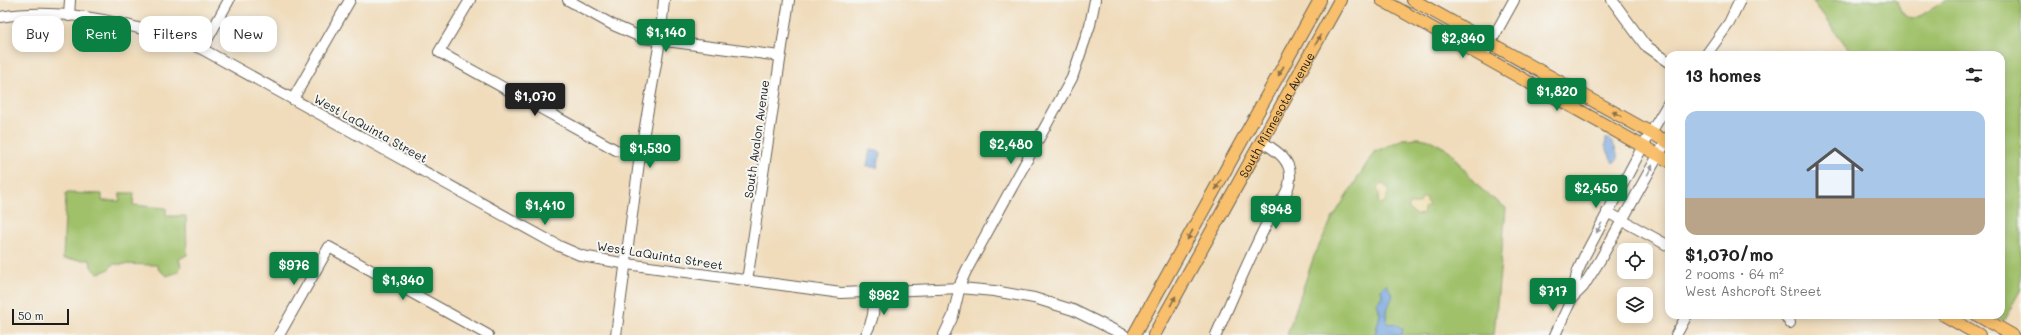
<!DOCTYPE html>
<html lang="en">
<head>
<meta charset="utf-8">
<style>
	:root { --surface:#fff; --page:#f6f6f6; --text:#222; --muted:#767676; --line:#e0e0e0; --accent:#0b8043 }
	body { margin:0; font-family:Mali,sans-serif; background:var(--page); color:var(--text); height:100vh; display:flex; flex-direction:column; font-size:15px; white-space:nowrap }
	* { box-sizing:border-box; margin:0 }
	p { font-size:13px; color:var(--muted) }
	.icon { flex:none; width:22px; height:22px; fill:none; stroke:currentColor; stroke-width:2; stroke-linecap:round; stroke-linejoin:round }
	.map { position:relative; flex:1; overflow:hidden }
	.panel { position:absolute; left:1665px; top:51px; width:340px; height:268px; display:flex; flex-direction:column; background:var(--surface); border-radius:12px; box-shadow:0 2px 10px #0003 }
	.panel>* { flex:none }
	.banner { position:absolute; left:12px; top:16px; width:380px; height:36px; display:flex; gap:8px }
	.tools { position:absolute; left:1617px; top:243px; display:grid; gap:8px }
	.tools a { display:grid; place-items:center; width:36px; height:36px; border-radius:8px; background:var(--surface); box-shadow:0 2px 10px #0003; font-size:20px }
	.scale { position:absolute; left:12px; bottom:10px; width:57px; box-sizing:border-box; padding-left:4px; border:2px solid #1c1c1c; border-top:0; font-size:11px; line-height:14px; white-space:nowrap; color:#1c1c1c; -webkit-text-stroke:3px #f6f6f2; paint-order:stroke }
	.price { position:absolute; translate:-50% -34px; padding:0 9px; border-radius:4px; background:var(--accent); color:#fff; font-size:13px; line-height:26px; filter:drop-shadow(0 1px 2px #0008) }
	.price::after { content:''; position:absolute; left:50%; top:24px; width:12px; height:9px; margin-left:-6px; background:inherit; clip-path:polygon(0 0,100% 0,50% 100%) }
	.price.selected { background:#222; color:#fff }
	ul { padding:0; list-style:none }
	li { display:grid; align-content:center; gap:8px; height:212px; padding:0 20px }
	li+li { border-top:1px solid var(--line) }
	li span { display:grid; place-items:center; height:124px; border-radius:12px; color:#555 }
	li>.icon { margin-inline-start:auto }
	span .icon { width:72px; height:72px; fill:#fffc; stroke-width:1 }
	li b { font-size:17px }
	h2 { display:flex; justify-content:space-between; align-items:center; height:48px; padding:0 20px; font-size:17px }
	.pill { padding:0 14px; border-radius:12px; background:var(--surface); box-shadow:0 2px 10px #0003; font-size:14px; line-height:36px }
	.pill.selected { background:var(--accent); color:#fff }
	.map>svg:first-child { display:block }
	.green { fill:#a0c16a; stroke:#5e6e43 }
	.sand { fill:#eeda9e; stroke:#857b5d }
	.water { fill:#73a3dd; stroke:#48607c }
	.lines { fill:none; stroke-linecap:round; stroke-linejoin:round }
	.minor-casing { stroke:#665f54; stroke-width:12 }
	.major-casing { stroke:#665f54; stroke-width:14 }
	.minor { stroke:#fff; stroke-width:10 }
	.major { stroke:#f8bf6c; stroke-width:12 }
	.oneway { fill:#8a6e44 }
	.oneway2 { fill:#999 }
	.labels { text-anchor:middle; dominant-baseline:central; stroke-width:4; stroke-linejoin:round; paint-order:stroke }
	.street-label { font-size:12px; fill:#1c1c1c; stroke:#f6f6f2 }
</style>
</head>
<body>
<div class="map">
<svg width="2021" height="335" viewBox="0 0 2021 335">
	<rect width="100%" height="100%" fill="#f6f6f2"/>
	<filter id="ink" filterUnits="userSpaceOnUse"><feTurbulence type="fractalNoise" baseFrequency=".025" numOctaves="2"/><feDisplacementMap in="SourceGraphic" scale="8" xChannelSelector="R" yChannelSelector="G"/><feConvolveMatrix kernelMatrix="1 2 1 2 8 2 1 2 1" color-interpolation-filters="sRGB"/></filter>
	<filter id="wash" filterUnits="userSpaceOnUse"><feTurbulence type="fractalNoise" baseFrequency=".012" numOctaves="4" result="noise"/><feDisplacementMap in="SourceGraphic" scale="16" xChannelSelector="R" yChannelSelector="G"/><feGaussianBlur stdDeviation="0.9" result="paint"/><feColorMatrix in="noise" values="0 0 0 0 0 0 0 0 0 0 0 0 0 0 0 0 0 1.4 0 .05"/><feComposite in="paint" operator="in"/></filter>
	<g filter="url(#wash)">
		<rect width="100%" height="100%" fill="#f0dcbb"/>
		<g class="green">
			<path d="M1812,0H1896L1902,13L1911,19L1922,15L1946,0H2021V289L2004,320L1996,319L1989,315H2001V55H1853Z"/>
			<path d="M1419,138L1430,140L1450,151L1461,166L1485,193L1506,208L1494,335H1287L1314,256L1332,219L1374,152L1403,139Z"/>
			<path d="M66,193L102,194V201H120V193H134L133,205L166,208V216H186L187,255L179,259L181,266L178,272L167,276L159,270L157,265L113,264L108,270L98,273L91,267L90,260L63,259Z"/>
		</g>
		<g class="sand">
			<path d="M1383,184L1389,190L1385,202L1381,204L1378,202L1379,192L1377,190L1378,186Z"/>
			<path d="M1423,197H1426L1429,206L1424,208L1423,214L1416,215L1409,209V204H1419Z"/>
		</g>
		<g class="water">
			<path d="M1606,138C1615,142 1616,150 1618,159L1613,163L1605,146Z"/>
			<path d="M870,150L881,152L877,168L867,166Z"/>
			<path d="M1386,284L1393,295L1386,313L1387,323L1395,324L1403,329L1402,335H1375L1380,314L1377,303L1382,296L1381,289Z"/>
		</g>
	</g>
	<g filter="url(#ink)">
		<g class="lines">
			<defs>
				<g id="minor">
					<path d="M470,0L439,52L616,150L640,155"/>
					<path d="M568,0L613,25L643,38L780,56"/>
					<path d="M1612,0L1645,45L1669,62"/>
					<path d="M69,16L70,0"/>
					<path d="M0,17C68,6 139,25 202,49L559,246L582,256L627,264L841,293L960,288L994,291L1034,298L1073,310L1124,335"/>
					<path d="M202,49L229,0"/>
					<path d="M1706,55L1729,23L1740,0"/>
					<path d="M1483,56L1514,0"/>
					<path d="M293,99L350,0"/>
					<path d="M1607,212L1669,246"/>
					<path d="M747,281L789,0"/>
					<path d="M1572,298L1583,287L1600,260L1669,136"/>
					<path d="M1785,315L1790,323"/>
					<path d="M279,335L329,247L488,335"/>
					<path d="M616,335L640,155L660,41L664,0"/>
					<path d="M865,335C874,318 875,311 872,292"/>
					<path d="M944,335L953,316L961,282L966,271L1072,78L1090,25L1095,0"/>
					<path d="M1216,335C1233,297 1249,258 1268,221C1275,207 1290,194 1290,177C1291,159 1275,150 1261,141"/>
					<path d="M1555,335L1572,298L1577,273L1584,257L1643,146L1669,102"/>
					<path d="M1676,335L1687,315"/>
				</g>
				<g id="major">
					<path d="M1382,0L1669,161"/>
					<path d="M1413,0L1669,143"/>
					<path d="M1944,315L1979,335"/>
					<path d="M1977,315L2012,335"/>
					<path d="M1134,335L1320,0"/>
					<path id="s1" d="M1154,335L1340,0"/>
				</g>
			</defs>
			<use href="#minor" class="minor-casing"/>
			<use href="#major" class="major-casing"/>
			<use href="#minor" class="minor"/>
			<use href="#major" class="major"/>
		</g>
		<defs><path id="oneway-solid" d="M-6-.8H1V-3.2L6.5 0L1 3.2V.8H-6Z"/></defs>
		<g class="oneway">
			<use href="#oneway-solid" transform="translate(1318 40) rotate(-61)"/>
			<use href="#oneway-solid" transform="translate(1281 71) rotate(119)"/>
			<use href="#oneway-solid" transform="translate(1617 114) rotate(-151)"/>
			<use href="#oneway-solid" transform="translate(1218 185) rotate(119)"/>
			<use href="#oneway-solid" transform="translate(1190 235) rotate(119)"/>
			<use href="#oneway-solid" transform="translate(1173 301) rotate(-61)"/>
		</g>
		<g class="oneway2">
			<use href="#oneway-solid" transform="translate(1650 170) rotate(-62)"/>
			<use href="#oneway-solid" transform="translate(1599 228) rotate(118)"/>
		</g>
	</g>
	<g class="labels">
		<g class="street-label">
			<text stroke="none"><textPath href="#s1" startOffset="252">South Minnesota Avenue</textPath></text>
			<text transform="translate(371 128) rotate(29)">West LaQuinta Street</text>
			<text transform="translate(756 139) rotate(-82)">South Avalon Avenue</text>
			<text transform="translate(660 255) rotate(9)">West LaQuinta Street</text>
		</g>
	</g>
</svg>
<div class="tools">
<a><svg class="icon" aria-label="locate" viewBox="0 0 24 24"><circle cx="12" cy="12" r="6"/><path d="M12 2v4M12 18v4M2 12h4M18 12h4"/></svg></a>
<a><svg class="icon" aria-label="layers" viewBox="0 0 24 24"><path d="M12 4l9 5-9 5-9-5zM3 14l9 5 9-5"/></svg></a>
</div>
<div class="scale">50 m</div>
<b class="price" style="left:666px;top:53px">$1,140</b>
<b class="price" style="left:1463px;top:59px">$2,340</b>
<b class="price" style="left:1557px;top:112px">$1,820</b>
<b class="price selected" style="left:535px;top:117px">$1,070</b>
<b class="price" style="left:1011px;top:165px">$2,480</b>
<b class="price" style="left:650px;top:169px">$1,530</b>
<b class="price" style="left:1596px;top:209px">$2,450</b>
<b class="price" style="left:545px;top:226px">$1,410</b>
<b class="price" style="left:1276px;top:230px">$948</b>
<b class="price" style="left:294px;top:286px">$976</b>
<b class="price" style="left:403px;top:301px">$1,340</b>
<b class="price" style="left:1553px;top:312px">$717</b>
<b class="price" style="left:884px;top:316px">$962</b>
<div class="banner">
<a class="pill">Buy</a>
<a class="pill selected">Rent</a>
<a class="pill">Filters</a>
<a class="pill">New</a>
</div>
<section class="panel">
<h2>13 homes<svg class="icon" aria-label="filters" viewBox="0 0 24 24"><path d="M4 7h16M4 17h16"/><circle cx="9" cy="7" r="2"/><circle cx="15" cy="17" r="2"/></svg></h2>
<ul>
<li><span style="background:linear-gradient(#a9c7e8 70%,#b9a48a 0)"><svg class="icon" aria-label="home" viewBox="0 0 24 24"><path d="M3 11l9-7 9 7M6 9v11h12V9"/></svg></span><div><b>$1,070/mo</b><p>2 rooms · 64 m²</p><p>West Ashcroft Street</p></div></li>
</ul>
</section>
</div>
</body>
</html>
